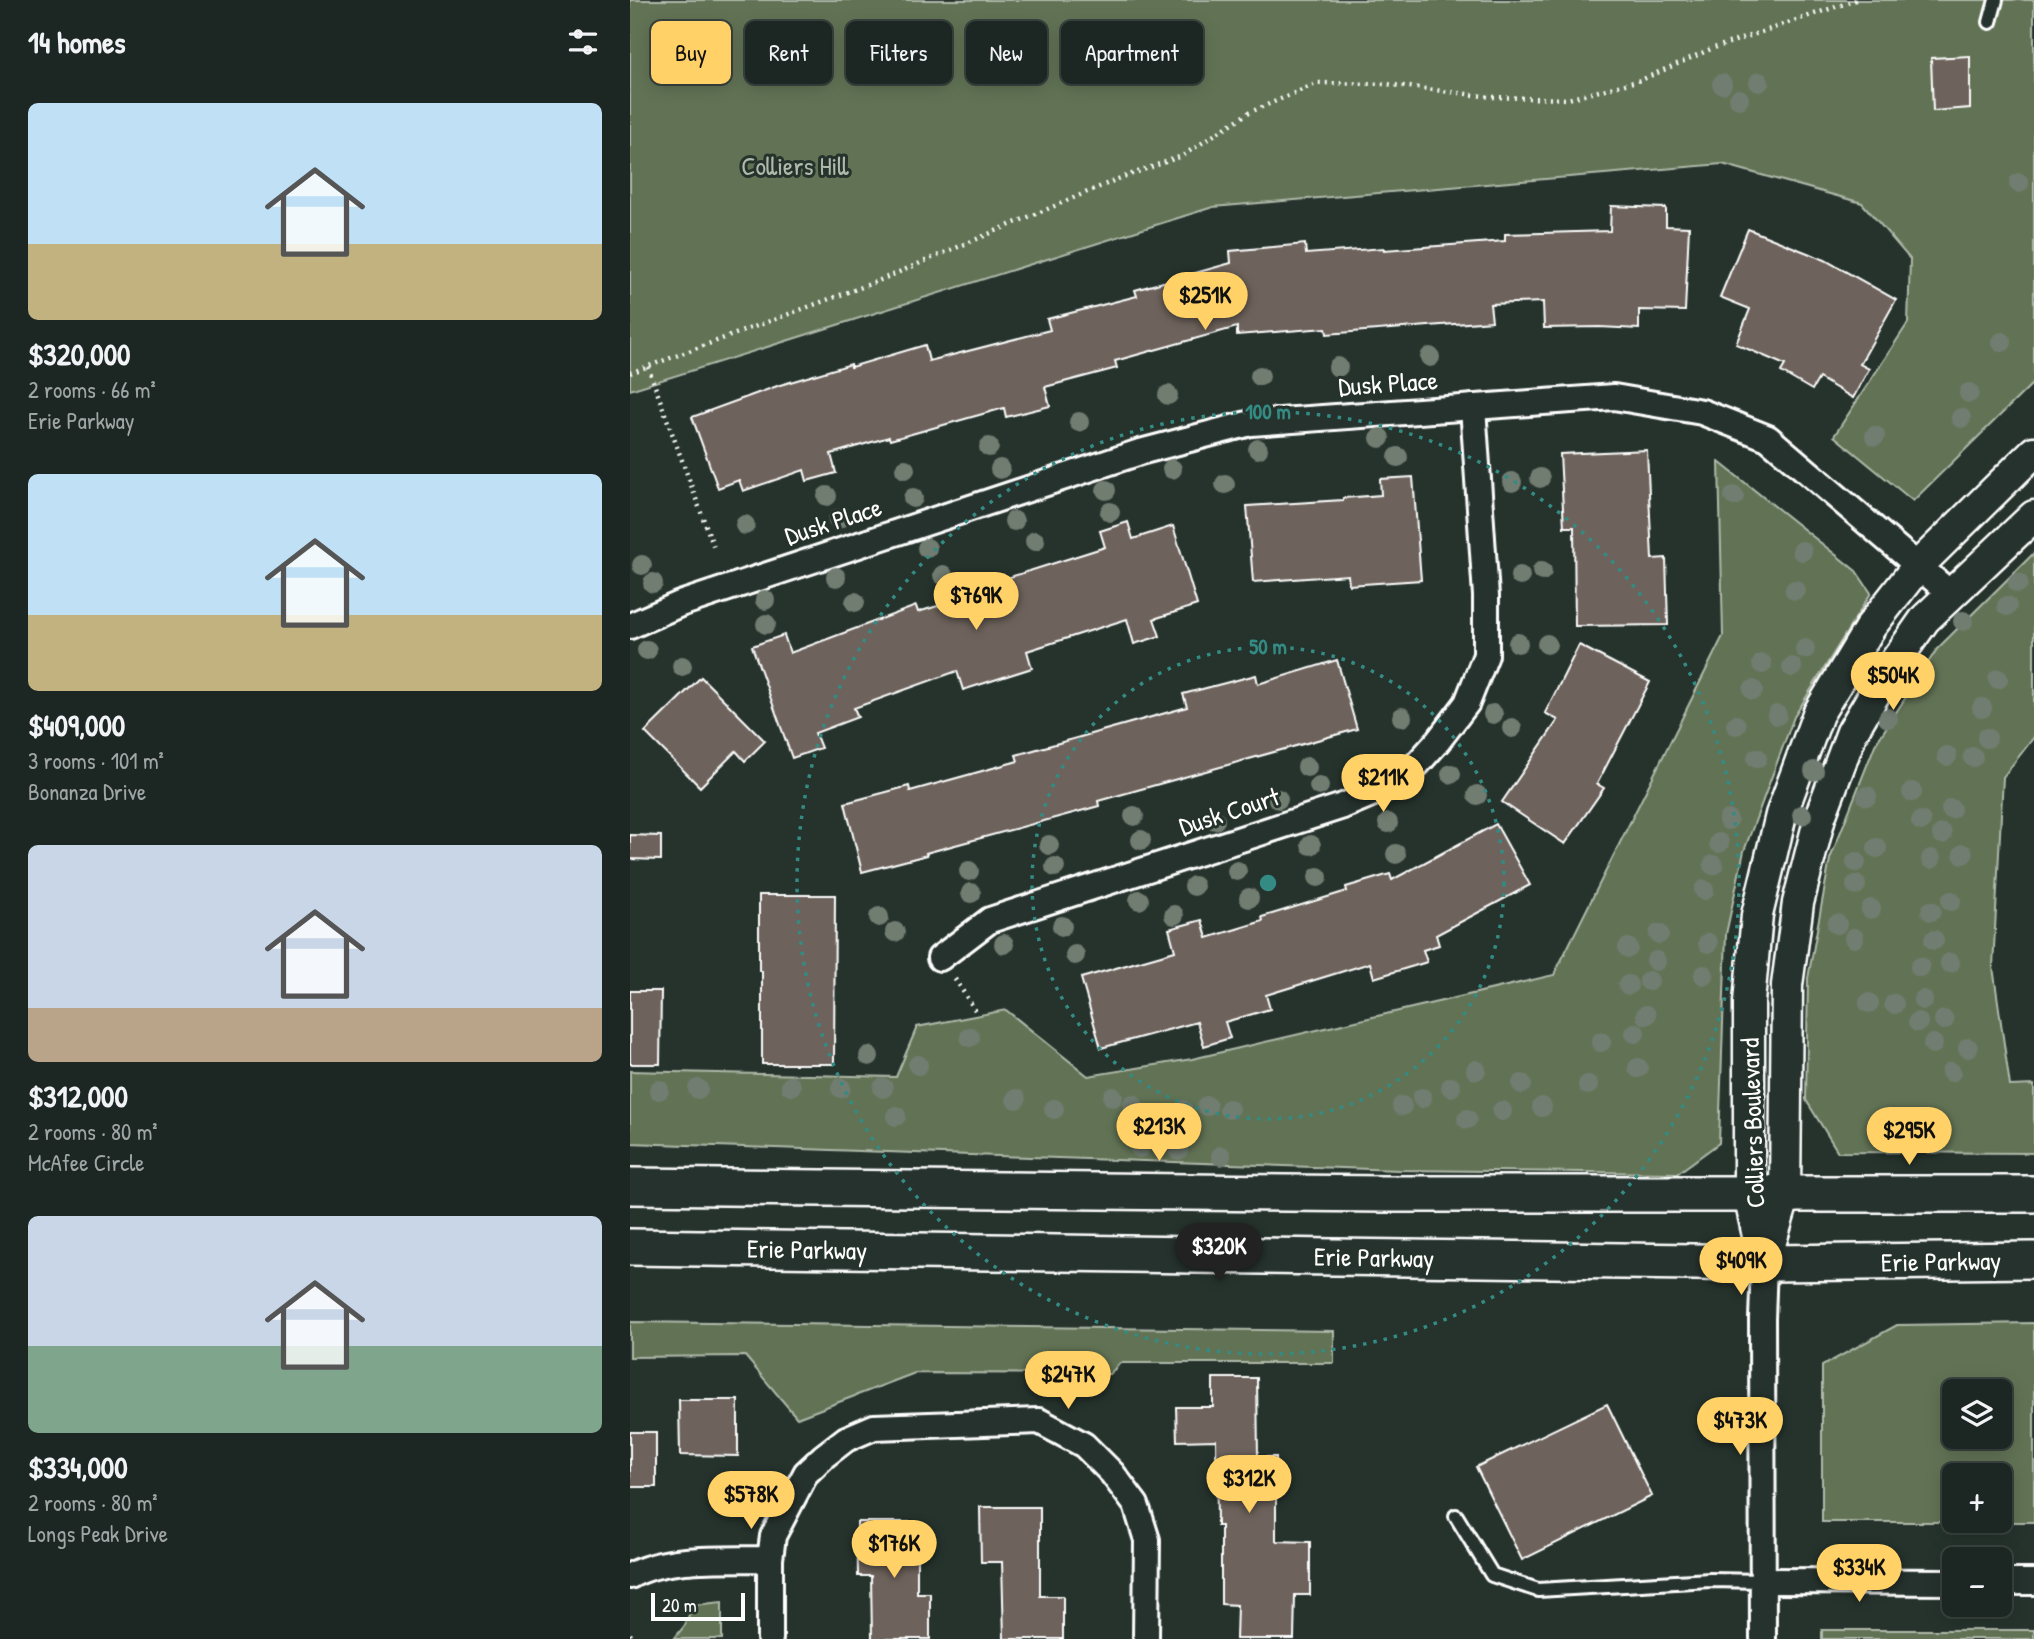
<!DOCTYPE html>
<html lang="en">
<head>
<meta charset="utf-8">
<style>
	:root { --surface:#1c2622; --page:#252e2a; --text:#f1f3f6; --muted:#a0a5a5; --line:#3a4340; --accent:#ffd166 }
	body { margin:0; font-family:"Patrick Hand",sans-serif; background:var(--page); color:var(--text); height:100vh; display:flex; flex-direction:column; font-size:26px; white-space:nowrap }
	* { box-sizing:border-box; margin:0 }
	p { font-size:23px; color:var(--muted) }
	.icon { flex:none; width:38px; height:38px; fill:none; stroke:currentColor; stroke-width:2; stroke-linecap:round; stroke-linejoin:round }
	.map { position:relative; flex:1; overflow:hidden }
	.drawer { display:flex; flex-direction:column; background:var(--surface); width:630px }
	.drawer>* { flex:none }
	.top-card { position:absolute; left:21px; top:21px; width:665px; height:63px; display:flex; gap:14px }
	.controls { position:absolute; left:1312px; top:1379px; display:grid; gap:14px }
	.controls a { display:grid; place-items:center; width:70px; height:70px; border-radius:10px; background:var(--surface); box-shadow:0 4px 18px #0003,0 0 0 2px var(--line); font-size:35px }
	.scale { position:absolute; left:21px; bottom:18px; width:94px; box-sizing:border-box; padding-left:7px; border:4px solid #fff; border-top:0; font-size:19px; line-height:24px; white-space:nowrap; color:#fff; -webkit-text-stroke:5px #26332d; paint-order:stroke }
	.price { position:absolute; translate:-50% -60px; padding:0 16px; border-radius:24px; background:var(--accent); color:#111; font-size:23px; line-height:46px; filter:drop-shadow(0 2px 4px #0008) }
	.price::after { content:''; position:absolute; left:50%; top:42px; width:21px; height:16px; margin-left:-10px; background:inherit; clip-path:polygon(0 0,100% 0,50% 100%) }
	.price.active { background:#222; color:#fff }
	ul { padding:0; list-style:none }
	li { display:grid; align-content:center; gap:14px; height:371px; padding:0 28px }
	li span { display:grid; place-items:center; height:217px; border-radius:10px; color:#555 }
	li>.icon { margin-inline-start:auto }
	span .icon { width:126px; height:126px; fill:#fffc; stroke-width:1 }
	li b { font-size:30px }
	h2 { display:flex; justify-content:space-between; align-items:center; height:84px; padding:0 28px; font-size:30px }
	.chip { padding:0 24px; border-radius:10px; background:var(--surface); box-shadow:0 4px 18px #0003,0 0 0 2px var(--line); font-size:24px; line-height:63px }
	.chip.active { background:var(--accent); color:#111 }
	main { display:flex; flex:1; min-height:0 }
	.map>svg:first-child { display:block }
	.green { fill:#627355; stroke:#b0b9aa; stroke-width:2; fill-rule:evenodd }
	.building { fill:#6e635b; stroke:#fff; stroke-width:2 }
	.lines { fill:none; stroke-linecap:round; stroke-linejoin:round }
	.service-casing { stroke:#fff; stroke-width:18 }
	.minor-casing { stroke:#fff; stroke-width:30 }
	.tertiary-casing { stroke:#fff; stroke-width:35 }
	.secondary-casing { stroke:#fff; stroke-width:40 }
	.path { stroke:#fff; stroke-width:4.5; stroke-dasharray:2 5; stroke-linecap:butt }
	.service { stroke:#26332d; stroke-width:12 }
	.minor { stroke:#26332d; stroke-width:24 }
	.tertiary { stroke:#26332d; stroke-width:30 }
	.secondary { stroke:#26332d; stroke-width:35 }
	.tree { fill:#727d72 }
	.ring { fill:none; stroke:#338b84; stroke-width:3.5; stroke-dasharray:3.5 7 }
	.labels { text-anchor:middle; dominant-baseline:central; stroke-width:6; stroke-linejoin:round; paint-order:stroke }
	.park-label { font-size:26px; fill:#b0b9aa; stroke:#26332d }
	.street-label { font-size:26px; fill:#fff; stroke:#26332d }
	.centre { fill:#338b84; stroke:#26332d; stroke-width:3.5 }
	.ring-label { font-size:21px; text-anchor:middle; font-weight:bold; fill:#338b84; stroke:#26332d; stroke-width:6; stroke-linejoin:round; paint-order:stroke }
</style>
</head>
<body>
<main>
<section class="drawer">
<h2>14 homes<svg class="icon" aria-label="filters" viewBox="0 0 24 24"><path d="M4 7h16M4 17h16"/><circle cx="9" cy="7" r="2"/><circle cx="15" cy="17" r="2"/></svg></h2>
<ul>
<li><span style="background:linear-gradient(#bfe0f5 65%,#c2b280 0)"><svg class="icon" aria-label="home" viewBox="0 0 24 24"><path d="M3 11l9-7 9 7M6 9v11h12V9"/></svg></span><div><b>$320,000</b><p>2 rooms · 66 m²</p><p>Erie Parkway</p></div></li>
<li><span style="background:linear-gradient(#bfe0f5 65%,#c2b280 0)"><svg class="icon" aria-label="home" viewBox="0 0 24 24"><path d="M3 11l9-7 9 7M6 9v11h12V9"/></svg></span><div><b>$409,000</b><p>3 rooms · 101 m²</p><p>Bonanza Drive</p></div></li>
<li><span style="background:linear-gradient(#c9d6e8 75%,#b9a48a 0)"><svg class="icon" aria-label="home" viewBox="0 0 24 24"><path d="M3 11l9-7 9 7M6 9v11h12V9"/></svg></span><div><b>$312,000</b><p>2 rooms · 80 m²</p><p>McAfee Circle</p></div></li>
<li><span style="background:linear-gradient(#c9d6e8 60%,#7fa58c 0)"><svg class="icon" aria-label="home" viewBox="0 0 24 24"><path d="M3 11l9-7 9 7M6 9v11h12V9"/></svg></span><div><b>$334,000</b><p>2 rooms · 80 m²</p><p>Longs Peak Drive</p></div></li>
</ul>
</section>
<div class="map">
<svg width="1404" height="1639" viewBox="0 0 1404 1639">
	<rect width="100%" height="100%" fill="#26332d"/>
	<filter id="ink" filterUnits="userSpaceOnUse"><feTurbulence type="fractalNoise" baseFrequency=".0143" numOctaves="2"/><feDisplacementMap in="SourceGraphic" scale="14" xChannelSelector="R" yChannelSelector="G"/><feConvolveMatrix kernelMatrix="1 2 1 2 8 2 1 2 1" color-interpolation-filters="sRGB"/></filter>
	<g filter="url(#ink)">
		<g class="green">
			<path d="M0,0H1404V382L1283,501L1204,436L1278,323L1280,259L1232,203L1092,164L583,207L0,390Z"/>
			<path d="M1089,462L1226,571L1241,593L1164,717L1114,851L1096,934L1089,1143L1048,1173L769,1170L0,1143V1071L266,1077L287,1027L376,1010L458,1076L562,1059L924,975L1093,636Z"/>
			<path d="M1404,553V737L1373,777L1363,967L1380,1086L1404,1085V1153L1208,1152L1176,1100L1178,978L1200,859L1245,745L1307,649Z"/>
			<path d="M0,1322L704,1331V1363H490L480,1374L285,1373L167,1418L115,1356L0,1357Z"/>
			<path d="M1404,1323V1522H1192V1366L1267,1325ZM1325,1391H1370V1437H1325ZM1325,1475H1370V1521H1325Z"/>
			<path d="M92,1602V1639H44L55,1625L63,1605Z"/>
			<rect x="1192" y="1630" width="212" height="9"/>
		</g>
		<g class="building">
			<path d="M1340,56V108L1303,111L1301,58Z"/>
			<path d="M981,206L1036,208V226L1059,227L1055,311L1009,310V329L969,327L914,328L913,302L860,304L862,321L697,334L696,328L607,335V327L485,361L487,368L415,387L420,406L376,417L374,408L260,440L259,437L201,454L206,473L177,481L174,470L113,491L109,480L88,488L62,417L150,385L221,364V367L295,345L299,361L420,330L417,319L507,296L505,290L601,263L600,251L675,244L676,254L754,248V250L875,241V234L980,231Z"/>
			<path d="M1118,229L1195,260L1266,300L1230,364L1239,369L1223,398L1189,378L1182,390L1151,372L1155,365L1106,344L1120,309L1090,297Z"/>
			<path d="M1017,450L1022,559L1036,558L1038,625L945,626L944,527H934L930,454Z"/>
			<path d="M783,477L791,580L719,585L718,575L623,582L617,506L713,500V498L751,495L750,479Z"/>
			<path d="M498,522L503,539L543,526L567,605L524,619L530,636L504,644L497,619L397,651L402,668L333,690L327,671L224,708L228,717L185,733L191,748L162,758L122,646L154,635L160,653L286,606L288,612L334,598L331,588L373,575L374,579L475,547L470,531Z"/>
			<path d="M949,645L1020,682L967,784L974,788L935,844L872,802L928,720L915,713Z"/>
			<path d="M707,660L727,729L468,801L469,806L296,853L297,855L232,872L215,803L279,786L280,791L388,761L386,755L557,707L553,694L626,675L628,684Z"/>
			<path d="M71,677L135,741L115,761L106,751L70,787L15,732Z"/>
			<path d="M866,824L900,885L806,935L809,945L793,950L797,962L744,978L740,963L636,995L640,1009L595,1022L600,1038L574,1046L567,1022L471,1048L451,978L545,951L539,929L572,920L577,938L633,921L632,917L717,891L716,887L760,874L762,880Z"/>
			<path d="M0,835L31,836V860L0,859Z"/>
			<path d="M129,895H205L204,1064H132V971H129Z"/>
			<path d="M0,991H31L30,1064H0Z"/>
			<path d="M583,1378H627L628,1457H646V1541L680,1542V1595H665L664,1639H606L607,1605L591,1604V1526H587L586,1440L547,1441L546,1407H583Z"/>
			<path d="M49,1400H108V1456L50,1455Z"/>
			<path d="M977,1404L1022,1496L892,1560L846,1467Z"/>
			<rect x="0" y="1432" width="26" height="55"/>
			<path d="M350,1507H410V1596H433V1639H374L372,1562H351Z"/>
			<path d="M227,1522H287V1593H300V1639H242L241,1576H228Z"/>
		</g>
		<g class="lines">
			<defs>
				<g id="service">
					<path d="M1360,22L1366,0"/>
					<path d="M826,1516L862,1575L908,1590L1080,1580L1133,1581"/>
				</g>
				<g id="minor">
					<path d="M0,626L50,604L510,452L621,423L984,397L1072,412L1138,438L1321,594"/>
					<path d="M310,958L360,920L713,806L772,781L808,741L837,703L856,655V596L843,407"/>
					<path d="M0,1576C36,1555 99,1560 140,1559"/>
					<path d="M1133,1581L1325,1582"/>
					<path d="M1370,1582H1404"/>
					<path d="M140,1639V1559L143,1536L176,1473L194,1456L216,1439L244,1427L409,1421L454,1445L482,1473L506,1505L517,1540L516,1639"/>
					<path d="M1133,1639L1132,1319L1134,1263"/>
				</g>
				<g id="tertiary">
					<path d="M1135,1261L1155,1195L1157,985L1168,903L1190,817L1222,732L1255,676L1295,619L1404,516"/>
					<path d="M1134,1263L1119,1195V1002L1127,915L1151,815L1188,714L1241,626L1287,567L1404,452"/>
				</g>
				<g id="secondary">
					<path d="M0,1186L754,1194H1404"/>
					<path d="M0,1247L1134,1263L1404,1260"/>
				</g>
			</defs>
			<use href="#service" class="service-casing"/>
			<use href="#minor" class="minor-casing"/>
			<use href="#tertiary" class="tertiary-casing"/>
			<use href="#secondary" class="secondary-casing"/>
			<g class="path">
				<path d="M18,367L84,548"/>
				<path d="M0,373L248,281L488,179L552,156L618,113L688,83L756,84L861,97L938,99L1011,80L1081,49L1226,0"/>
				<path d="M325,979L345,1010"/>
				<path d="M0,1634L3,1639"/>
			</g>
			<use href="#service" class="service"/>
			<use href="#minor" class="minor"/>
			<use href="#tertiary" class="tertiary"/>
			<use href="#secondary" class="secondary"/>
		</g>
		<g class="tree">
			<circle cx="1129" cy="82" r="10"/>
			<circle cx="1092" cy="84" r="10"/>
			<circle cx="1109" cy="99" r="10"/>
			<circle cx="1389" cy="183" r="10"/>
			<circle cx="1372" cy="342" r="10"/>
			<circle cx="800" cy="357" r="10"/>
			<circle cx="708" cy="367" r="10"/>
			<circle cx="630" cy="376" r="10"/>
			<circle cx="1339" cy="393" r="10"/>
			<circle cx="538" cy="395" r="10"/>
			<circle cx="1331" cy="418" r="10"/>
			<circle cx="449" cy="422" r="10"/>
			<circle cx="1245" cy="436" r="10"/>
			<circle cx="750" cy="438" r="10"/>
			<circle cx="359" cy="447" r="10"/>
			<circle cx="628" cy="449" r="10"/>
			<circle cx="768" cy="457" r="10"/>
			<circle cx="275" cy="469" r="10"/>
			<circle cx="370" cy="469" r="10"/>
			<circle cx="542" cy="469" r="10"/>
			<circle cx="910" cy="478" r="10"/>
			<circle cx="882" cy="482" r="10"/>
			<circle cx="595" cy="484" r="10"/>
			<circle cx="476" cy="490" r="10"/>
			<circle cx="197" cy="496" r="10"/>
			<circle cx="1104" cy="496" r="10"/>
			<circle cx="283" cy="498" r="10"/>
			<circle cx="480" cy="512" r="10"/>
			<circle cx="208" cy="519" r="10"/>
			<circle cx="384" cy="521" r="10"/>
			<circle cx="115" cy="525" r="10"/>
			<circle cx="405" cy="541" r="10"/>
			<circle cx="297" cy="548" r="10"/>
			<circle cx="1172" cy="551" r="10"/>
			<circle cx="12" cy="565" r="10"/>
			<circle cx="912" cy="571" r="10"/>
			<circle cx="313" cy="575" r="10"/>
			<circle cx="890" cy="576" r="10"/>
			<circle cx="206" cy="577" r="10"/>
			<circle cx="23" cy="583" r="10"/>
			<circle cx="1388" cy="583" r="10"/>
			<circle cx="1165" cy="590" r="10"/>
			<circle cx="135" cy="600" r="10"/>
			<circle cx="225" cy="602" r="10"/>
			<circle cx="1377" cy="606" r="10"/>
			<circle cx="1333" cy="621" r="10"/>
			<circle cx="136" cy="624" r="10"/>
			<circle cx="888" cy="643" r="10"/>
			<circle cx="917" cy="644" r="10"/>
			<circle cx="1175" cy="649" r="10"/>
			<circle cx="17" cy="650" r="10"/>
			<circle cx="1132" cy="664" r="10"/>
			<circle cx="52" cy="666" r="10"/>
			<circle cx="1162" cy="667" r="10"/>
			<circle cx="1368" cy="679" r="10"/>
			<circle cx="1123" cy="690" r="10"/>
			<circle cx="1352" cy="708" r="10"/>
			<circle cx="863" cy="714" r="10"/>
			<circle cx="1147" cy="715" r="10"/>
			<circle cx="772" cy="717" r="10"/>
			<circle cx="1258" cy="718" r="10"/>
			<circle cx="1106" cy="725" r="10"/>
			<circle cx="882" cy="728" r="10"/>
			<circle cx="1357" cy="738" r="10"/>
			<circle cx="1317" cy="756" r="10"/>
			<circle cx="1343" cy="757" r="10"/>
			<circle cx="1127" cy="758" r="10"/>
			<circle cx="677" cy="767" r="10"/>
			<circle cx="1184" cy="771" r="10"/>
			<circle cx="821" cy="774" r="10"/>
			<circle cx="689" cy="786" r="10"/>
			<circle cx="1282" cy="792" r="10"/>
			<circle cx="847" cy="795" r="10"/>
			<circle cx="1237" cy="796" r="10"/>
			<circle cx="648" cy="799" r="10"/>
			<circle cx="1321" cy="809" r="10"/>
			<circle cx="1172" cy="815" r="10"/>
			<circle cx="504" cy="816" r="10"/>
			<circle cx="585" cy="820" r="10"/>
			<circle cx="1098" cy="820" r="10"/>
			<circle cx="1291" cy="821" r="10"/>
			<circle cx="758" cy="823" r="10"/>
			<circle cx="1312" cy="834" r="10"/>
			<circle cx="511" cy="840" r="10"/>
			<circle cx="1089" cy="843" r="10"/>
			<circle cx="419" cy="845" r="10"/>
			<circle cx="681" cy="845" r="10"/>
			<circle cx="1247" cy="848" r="10"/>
			<circle cx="766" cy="854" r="10"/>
			<circle cx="1333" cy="854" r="10"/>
			<circle cx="1301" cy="859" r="10"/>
			<circle cx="1226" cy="862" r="10"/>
			<circle cx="1083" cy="865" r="10"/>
			<circle cx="425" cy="867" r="10"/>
			<circle cx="339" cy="871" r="10"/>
			<circle cx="607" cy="871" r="10"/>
			<circle cx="688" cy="877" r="10"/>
			<circle cx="1226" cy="885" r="10"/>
			<circle cx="564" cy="886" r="10"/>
			<circle cx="1074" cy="890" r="10"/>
			<circle cx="341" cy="893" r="10"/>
			<circle cx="619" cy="898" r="10"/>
			<circle cx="509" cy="900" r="10"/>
			<circle cx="1321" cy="901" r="10"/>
			<circle cx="1241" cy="909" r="10"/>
			<circle cx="1301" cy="911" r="10"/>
			<circle cx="544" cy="915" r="10"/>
			<circle cx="249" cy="917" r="10"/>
			<circle cx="1207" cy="924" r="10"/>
			<circle cx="432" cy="926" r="10"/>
			<circle cx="265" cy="932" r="10"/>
			<circle cx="1029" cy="934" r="10"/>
			<circle cx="1224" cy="938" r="10"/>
			<circle cx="1304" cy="940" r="10"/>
			<circle cx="1078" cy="943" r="10"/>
			<circle cx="374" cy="944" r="10"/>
			<circle cx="998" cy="948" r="10"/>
			<circle cx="445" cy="955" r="10"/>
			<circle cx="1026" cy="961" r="10"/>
			<circle cx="1320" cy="963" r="10"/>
			<circle cx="1290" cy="967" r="10"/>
			<circle cx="1074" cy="975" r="10"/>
			<circle cx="1019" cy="981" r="10"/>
			<circle cx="998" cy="985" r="10"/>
			<circle cx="1293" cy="1000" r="10"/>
			<circle cx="1239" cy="1003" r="10"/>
			<circle cx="1264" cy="1004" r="10"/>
			<circle cx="1016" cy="1015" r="10"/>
			<circle cx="1314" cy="1020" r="10"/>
			<circle cx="1288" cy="1022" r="10"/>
			<circle cx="1005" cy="1033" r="10"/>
			<circle cx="340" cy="1037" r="10"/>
			<circle cx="971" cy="1042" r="10"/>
			<circle cx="1303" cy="1044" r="10"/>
			<circle cx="1338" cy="1048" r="10"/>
			<circle cx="239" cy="1056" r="10"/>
			<circle cx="288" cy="1065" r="10"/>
			<circle cx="1008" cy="1068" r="10"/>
			<circle cx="846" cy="1070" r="10"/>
			<circle cx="1321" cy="1072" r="10"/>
			<circle cx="892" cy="1084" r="10"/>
			<circle cx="958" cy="1085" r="10"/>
			<circle cx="161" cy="1086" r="10"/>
			<circle cx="821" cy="1087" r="10"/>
			<circle cx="211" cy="1088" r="10"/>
			<circle cx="253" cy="1088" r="10"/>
			<circle cx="68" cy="1089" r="10"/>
			<circle cx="29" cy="1090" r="10"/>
			<circle cx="483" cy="1097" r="10"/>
			<circle cx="792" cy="1098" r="10"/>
			<circle cx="386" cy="1099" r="10"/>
			<circle cx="503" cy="1104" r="10"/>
			<circle cx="577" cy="1106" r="10"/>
			<circle cx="772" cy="1106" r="10"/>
			<circle cx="912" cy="1107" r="10"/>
			<circle cx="424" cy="1109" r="10"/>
			<circle cx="599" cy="1109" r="10"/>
			<circle cx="553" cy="1110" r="10"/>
			<circle cx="872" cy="1111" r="10"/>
			<circle cx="266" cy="1116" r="10"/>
			<circle cx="837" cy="1119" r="10"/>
			<circle cx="510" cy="1148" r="10"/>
			<circle cx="548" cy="1150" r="10"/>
			<circle cx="591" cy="1156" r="10"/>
		</g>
	</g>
	<g class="ring">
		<circle cx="638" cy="883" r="236"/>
		<circle cx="638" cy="883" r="471"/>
	</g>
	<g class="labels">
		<g class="park-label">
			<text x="165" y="165">Colliers Hill</text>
		</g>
		<g class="street-label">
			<text transform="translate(758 383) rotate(-4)">Dusk Place</text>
			<text transform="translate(203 521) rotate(-18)">Dusk Place</text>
			<text transform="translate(599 811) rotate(-18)">Dusk Court</text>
			<text transform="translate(1122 1123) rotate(-92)">Colliers Boulevard</text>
			<text transform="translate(177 1249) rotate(1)">Erie Parkway</text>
			<text transform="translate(744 1257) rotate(1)">Erie Parkway</text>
			<text transform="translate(1311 1261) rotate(-1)">Erie Parkway</text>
		</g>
	</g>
	<circle cx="638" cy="883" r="10" class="centre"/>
	<g class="ring-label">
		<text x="638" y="419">100 m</text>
		<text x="638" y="654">50 m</text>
	</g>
</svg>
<div class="controls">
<a><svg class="icon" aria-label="layers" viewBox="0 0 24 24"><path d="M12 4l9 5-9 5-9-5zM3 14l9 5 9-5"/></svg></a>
<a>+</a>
<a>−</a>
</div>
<div class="scale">20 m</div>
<b class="price" style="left:575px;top:332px">$251K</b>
<b class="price" style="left:346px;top:632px">$769K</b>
<b class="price" style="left:1263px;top:712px">$504K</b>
<b class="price" style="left:753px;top:814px">$211K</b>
<b class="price" style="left:529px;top:1163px">$213K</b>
<b class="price" style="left:1279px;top:1167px">$295K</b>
<b class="price active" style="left:589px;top:1283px">$320K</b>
<b class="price" style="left:1111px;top:1297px">$409K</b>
<b class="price" style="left:438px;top:1411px">$247K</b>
<b class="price" style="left:1110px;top:1457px">$473K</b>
<b class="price" style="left:619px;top:1515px">$312K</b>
<b class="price" style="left:121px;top:1531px">$578K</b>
<b class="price" style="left:264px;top:1580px">$176K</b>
<b class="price" style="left:1229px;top:1604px">$334K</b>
<div class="top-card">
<a class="chip active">Buy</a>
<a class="chip">Rent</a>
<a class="chip">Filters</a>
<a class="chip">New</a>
<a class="chip">Apartment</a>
</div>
</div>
</main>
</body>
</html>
